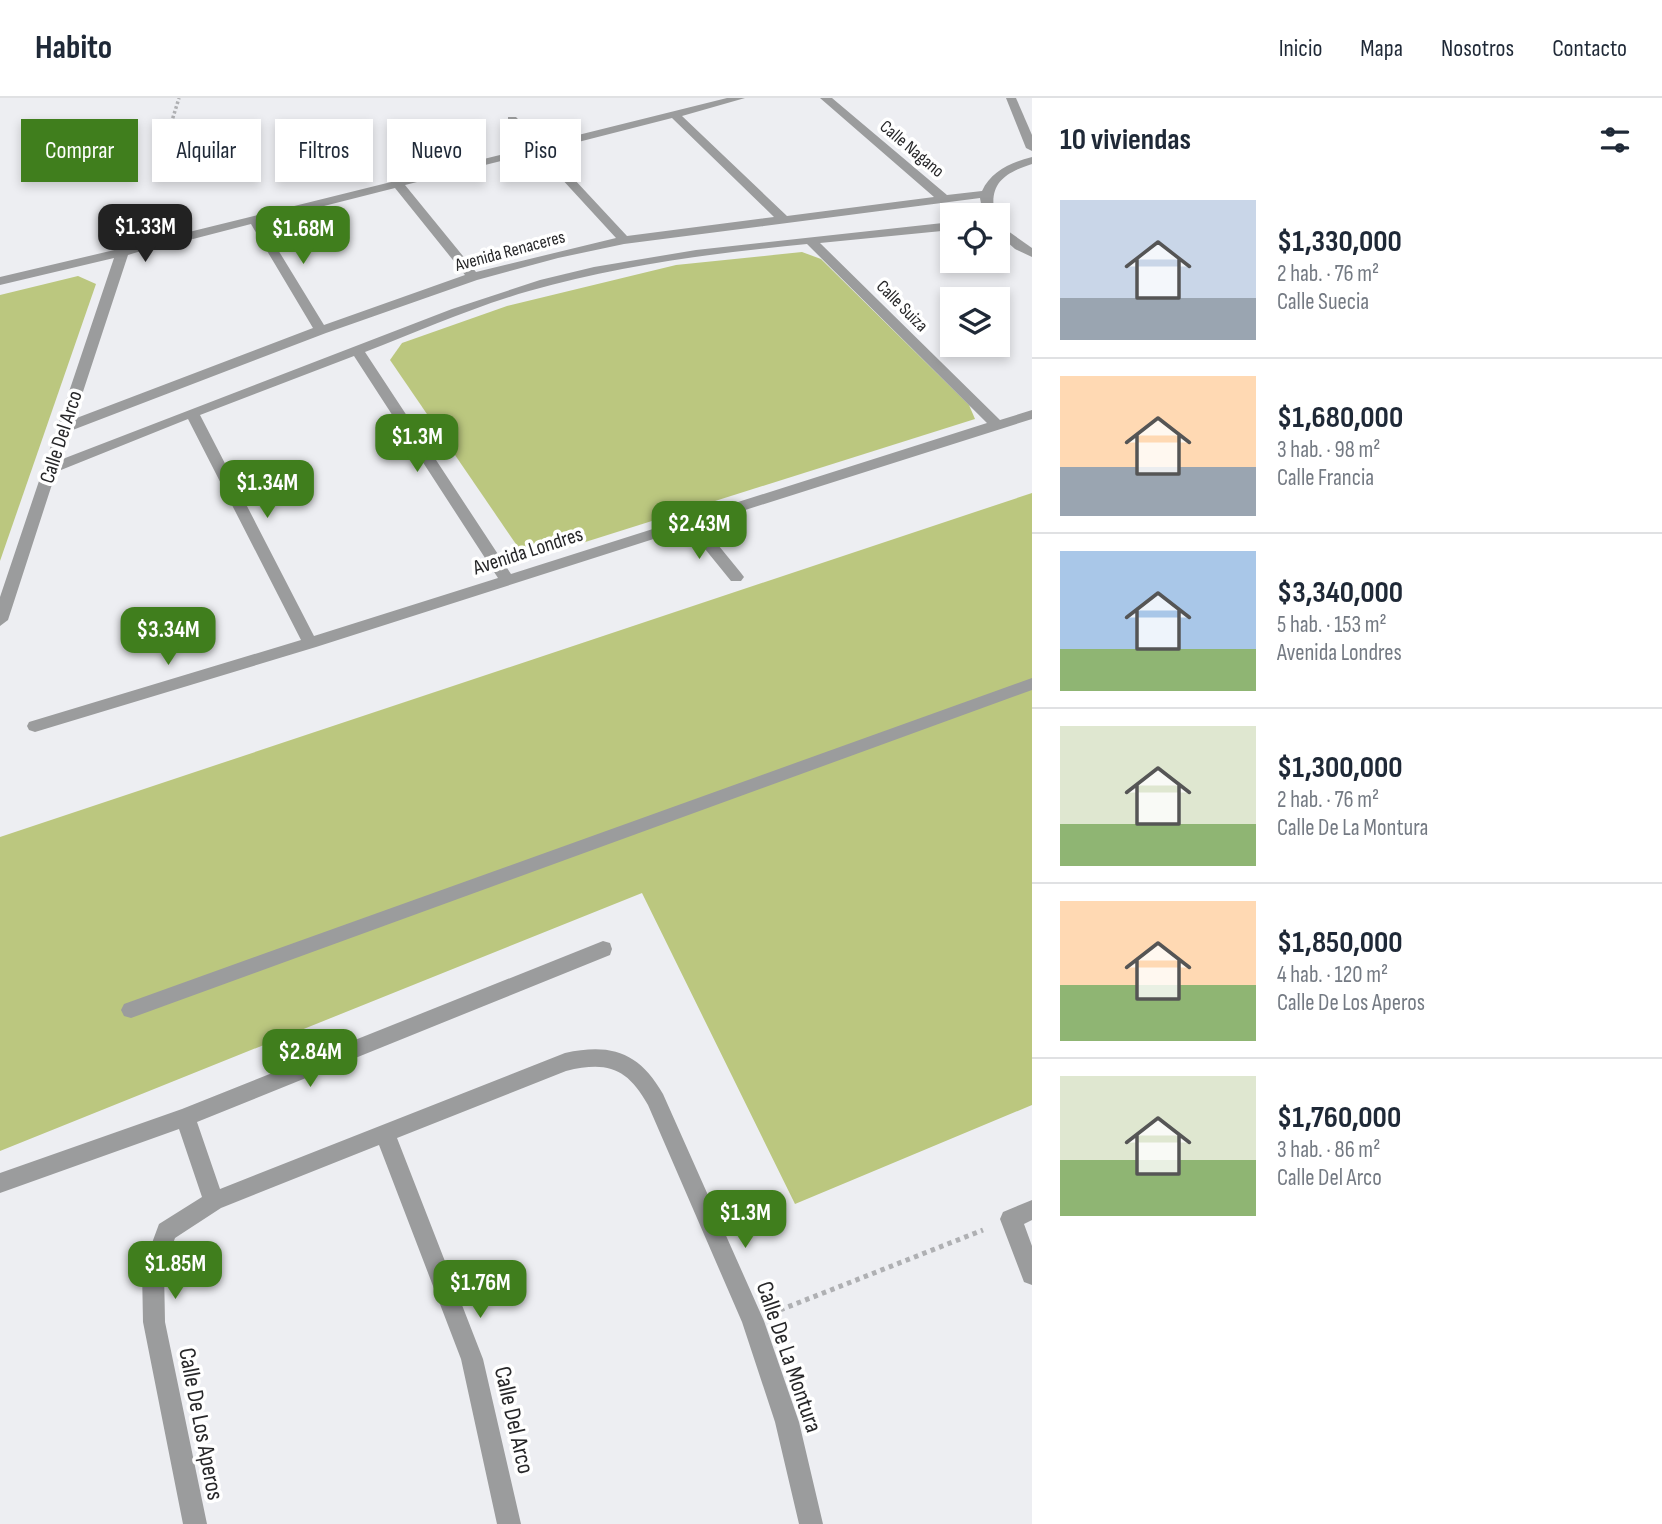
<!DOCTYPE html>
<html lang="es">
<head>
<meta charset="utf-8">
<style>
	:root { --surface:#fff; --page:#f6f6f7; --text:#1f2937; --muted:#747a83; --line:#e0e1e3; --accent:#407e1d }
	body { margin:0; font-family:"Sofia Sans Condensed",sans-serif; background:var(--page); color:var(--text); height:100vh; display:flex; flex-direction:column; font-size:26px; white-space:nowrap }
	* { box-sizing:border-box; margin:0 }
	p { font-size:23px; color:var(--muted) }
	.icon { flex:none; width:38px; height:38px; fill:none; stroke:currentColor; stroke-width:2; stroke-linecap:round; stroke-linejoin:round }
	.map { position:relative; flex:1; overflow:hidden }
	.sheet { display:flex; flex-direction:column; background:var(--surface); width:630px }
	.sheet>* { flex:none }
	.top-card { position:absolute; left:21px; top:21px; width:665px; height:63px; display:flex; gap:14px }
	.buttons { position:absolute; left:940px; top:105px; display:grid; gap:14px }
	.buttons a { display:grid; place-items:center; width:70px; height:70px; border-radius:0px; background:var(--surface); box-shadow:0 4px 10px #0003; font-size:35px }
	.price { position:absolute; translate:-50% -60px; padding:0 16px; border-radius:14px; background:var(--accent); color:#fff; font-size:23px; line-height:46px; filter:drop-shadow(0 2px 4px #0008) }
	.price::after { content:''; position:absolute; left:50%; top:42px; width:21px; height:16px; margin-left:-10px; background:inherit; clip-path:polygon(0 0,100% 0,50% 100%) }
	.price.selected { background:#222; color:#fff }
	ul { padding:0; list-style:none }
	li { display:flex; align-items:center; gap:21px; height:175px; padding:0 28px }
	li+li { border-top:2px solid var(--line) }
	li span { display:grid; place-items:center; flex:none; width:196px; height:140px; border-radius:0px; color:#555 }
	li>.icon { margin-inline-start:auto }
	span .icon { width:84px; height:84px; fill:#fffc; stroke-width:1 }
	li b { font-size:30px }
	h2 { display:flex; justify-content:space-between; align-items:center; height:84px; padding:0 28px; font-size:30px }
	.pill { padding:0 24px; border-radius:0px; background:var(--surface); box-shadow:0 4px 10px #0003; font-size:24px; line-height:63px }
	.pill.selected { background:var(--accent); color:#fff }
	header { display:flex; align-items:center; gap:42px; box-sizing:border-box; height:98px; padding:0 35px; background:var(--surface); border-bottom:2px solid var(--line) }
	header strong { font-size:33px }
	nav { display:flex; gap:38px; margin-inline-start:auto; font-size:24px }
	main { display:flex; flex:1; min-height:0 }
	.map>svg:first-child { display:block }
	.green { fill:#bbc77f }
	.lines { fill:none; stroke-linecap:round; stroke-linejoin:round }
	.path-far1 { stroke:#afb0b3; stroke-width:3.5; stroke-dasharray:2.5 2.5; stroke-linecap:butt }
	.path { stroke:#afb0b3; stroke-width:5; stroke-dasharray:4.5 4.5; stroke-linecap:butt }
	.street { fill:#9b9c9d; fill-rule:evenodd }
	.labels { text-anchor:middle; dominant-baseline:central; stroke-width:7; stroke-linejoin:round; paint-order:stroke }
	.far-street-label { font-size:18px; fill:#272729; stroke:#fff }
	.street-label { font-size:21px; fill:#272729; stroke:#fff }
	.near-street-label { font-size:24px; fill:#272729; stroke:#fff }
</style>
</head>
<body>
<header>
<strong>Habito</strong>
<nav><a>Inicio</a><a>Mapa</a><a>Nosotros</a><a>Contacto</a></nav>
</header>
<main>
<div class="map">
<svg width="1032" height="1426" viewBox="0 0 1032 1426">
	<rect width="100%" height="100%" fill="#edeef2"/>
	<g class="green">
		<path d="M802,154L821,161L969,307L975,321L541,458L520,452L390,262L402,245L507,208L676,167Z"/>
		<path d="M78,178L96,186L0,463V197Z"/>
		<path d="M1032,395V1007L795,1106L642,795L0,1053V739Z"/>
	</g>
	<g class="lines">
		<path class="path-far1" d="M158,68L179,0"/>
		<path class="path" d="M780,1212L983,1132"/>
		<g class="street">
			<path d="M727,0H745L682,18L787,118L934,99L820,0H832L947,97L982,93C991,73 1012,64 1032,59V66C1004,75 988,86 995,117H983L980,100L624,146L558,160L477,182L326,235L70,333L60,362L452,211L540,182L594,169L696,152L952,124V132L820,145L1000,322L1032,312V321L701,426L741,475L744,479L741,483H731L688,430L316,549L35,634L29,632L27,628L29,624L301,542L188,321L56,374L8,522L0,528V499L114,160L0,187V179L161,141L167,145L128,157L74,321L313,230L251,126L193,141L189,140V134L532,49L508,23V19H516L542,46ZM672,20L774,119L627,138L547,52ZM537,54L616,140L476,174L405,87ZM395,90L465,177L324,227L261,124ZM807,146L987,325L511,476L365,254C419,233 473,209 529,193C620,167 714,155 807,146ZM354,258L498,480L314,538L200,317Z"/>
			<path d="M1006,0H1016L1032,37V53L1026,50Z"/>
			<path d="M998,126L1032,150V159L1015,151L998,136Z"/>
			<path d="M1032,580V592L131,920L124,918L121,912L124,906Z"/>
			<path d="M603,843L610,845L612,851L610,857L197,1024L220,1091L565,955C611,945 639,954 663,996L764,1223L799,1324L823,1426H799L775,1324L742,1224L648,1007C627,970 608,963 566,973L397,1040L483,1261L521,1426H497L461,1261L379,1047L221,1110L175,1140L164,1172L165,1224L207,1426H183L143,1224L142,1172L159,1126L202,1099L179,1031L0,1095V1075L182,1011Z"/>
			<path d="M1032,1102V1122L1024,1126L1032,1148V1187L1024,1184L1000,1121L1003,1114Z"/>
		</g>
	</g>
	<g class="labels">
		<g class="far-street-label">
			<text transform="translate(912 51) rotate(40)">Calle Nagano</text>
			<text transform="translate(510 153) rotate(-15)">Avenida Renaceres</text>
			<text transform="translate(902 208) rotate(45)">Calle Suiza</text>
		</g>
		<g class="street-label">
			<text transform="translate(61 339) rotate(-72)">Calle Del Arco</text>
			<text transform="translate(528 453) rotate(-18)">Avenida Londres</text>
		</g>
		<g class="near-street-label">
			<text transform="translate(789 1259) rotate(71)">Calle De La Montura</text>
			<text transform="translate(514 1322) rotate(77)">Calle Del Arco</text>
			<text transform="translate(201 1326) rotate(79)">Calle De Los Aperos</text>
		</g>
	</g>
</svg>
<div class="buttons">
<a><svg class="icon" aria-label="locate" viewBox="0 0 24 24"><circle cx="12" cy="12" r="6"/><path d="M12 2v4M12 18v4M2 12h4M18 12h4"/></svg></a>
<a><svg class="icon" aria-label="layers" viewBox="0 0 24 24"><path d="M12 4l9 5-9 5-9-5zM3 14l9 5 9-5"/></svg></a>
</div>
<b class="price selected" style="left:145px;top:166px">$1.33M</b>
<b class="price" style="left:303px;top:168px">$1.68M</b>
<b class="price" style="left:417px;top:376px">$1.3M</b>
<b class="price" style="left:267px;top:422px">$1.34M</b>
<b class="price" style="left:699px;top:463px">$2.43M</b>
<b class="price" style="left:168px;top:569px">$3.34M</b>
<b class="price" style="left:310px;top:991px">$2.84M</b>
<b class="price" style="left:745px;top:1152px">$1.3M</b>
<b class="price" style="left:175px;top:1203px">$1.85M</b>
<b class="price" style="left:480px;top:1222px">$1.76M</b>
<div class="top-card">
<a class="pill selected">Comprar</a>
<a class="pill">Alquilar</a>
<a class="pill">Filtros</a>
<a class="pill">Nuevo</a>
<a class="pill">Piso</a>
</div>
</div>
<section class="sheet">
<h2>10 viviendas<svg class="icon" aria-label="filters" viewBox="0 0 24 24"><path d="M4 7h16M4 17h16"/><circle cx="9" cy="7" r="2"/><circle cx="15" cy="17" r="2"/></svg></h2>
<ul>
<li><span style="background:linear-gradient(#c9d6e8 70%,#9aa5b1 0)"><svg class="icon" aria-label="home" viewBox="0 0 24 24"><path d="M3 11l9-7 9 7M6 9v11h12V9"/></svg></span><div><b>$1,330,000</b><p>2 hab. · 76 m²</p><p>Calle Suecia</p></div></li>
<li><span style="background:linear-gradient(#ffd9b3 65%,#9aa5b1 0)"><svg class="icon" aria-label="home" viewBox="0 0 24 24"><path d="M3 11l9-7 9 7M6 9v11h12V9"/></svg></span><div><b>$1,680,000</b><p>3 hab. · 98 m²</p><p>Calle Francia</p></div></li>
<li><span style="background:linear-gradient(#a9c7e8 70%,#8fb573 0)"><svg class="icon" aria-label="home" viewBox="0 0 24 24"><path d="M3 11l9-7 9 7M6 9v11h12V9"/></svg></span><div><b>$3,340,000</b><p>5 hab. · 153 m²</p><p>Avenida Londres</p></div></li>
<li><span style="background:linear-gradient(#dfe7d0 70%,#8fb573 0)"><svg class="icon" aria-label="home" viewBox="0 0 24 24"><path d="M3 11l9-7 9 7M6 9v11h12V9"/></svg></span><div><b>$1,300,000</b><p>2 hab. · 76 m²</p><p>Calle De La Montura</p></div></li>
<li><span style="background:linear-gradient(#ffd9b3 60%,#8fb573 0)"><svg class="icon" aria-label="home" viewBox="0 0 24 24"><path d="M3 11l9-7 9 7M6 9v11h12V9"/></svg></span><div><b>$1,850,000</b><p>4 hab. · 120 m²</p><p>Calle De Los Aperos</p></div></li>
<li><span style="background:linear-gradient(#dfe7d0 60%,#8fb573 0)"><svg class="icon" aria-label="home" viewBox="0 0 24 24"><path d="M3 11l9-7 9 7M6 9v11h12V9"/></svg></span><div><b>$1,760,000</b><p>3 hab. · 86 m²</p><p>Calle Del Arco</p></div></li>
</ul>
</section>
</main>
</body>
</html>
